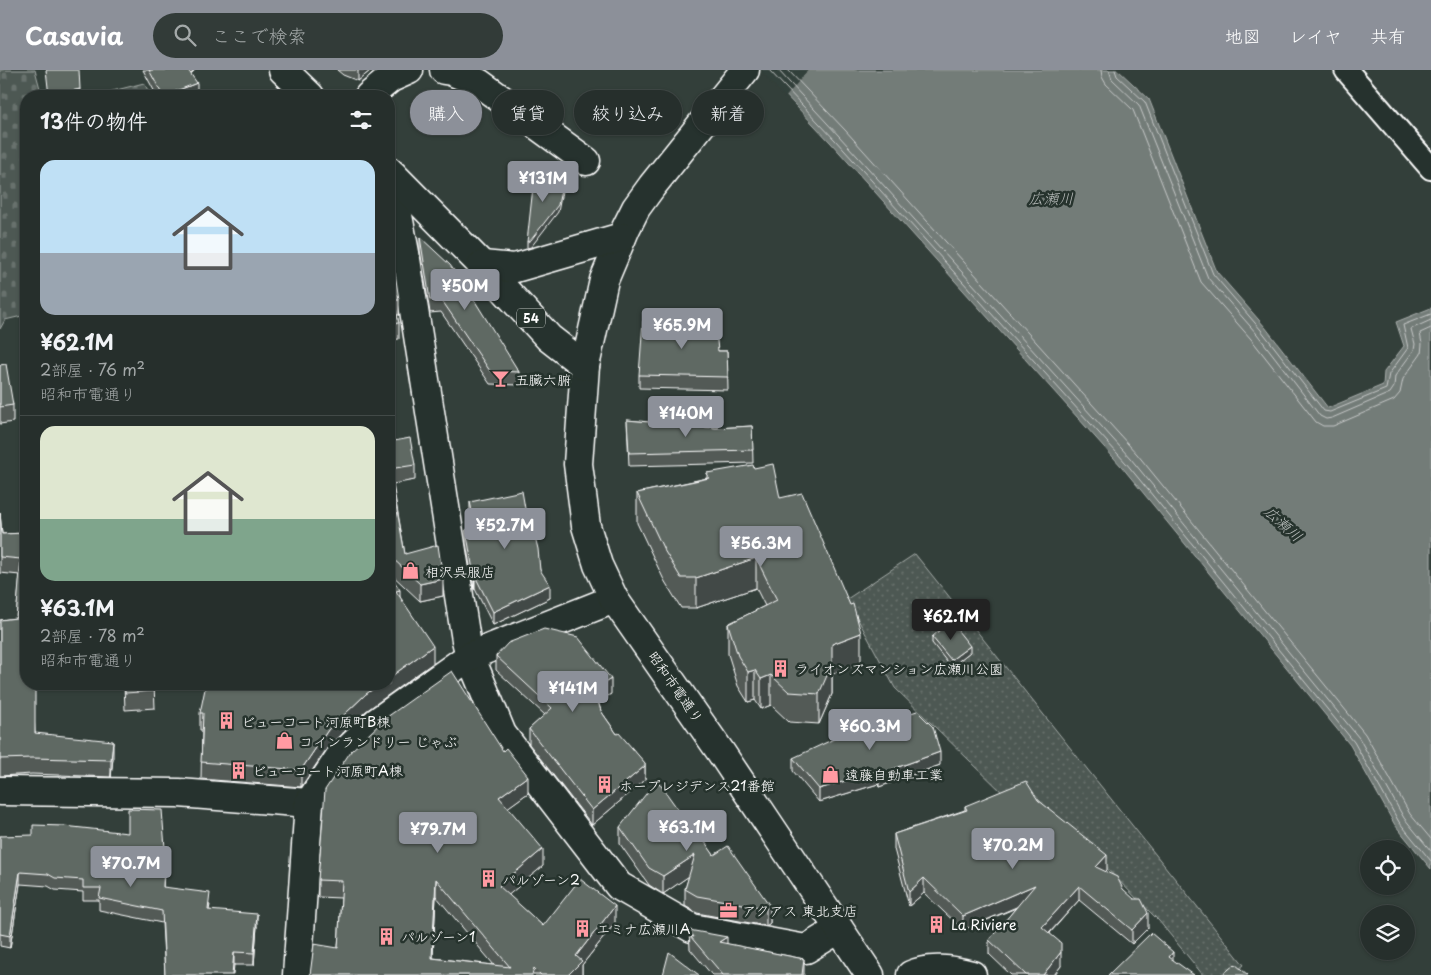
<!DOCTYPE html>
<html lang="ja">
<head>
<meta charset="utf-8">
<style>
	:root { --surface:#262f2c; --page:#323b38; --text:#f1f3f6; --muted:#a4a9a9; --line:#424a48; --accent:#8c9099 }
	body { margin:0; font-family:"Playpen Sans","Klee One",sans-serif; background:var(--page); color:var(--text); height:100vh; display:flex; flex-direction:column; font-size:19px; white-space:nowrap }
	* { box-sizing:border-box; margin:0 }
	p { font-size:16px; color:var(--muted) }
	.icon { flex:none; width:28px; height:28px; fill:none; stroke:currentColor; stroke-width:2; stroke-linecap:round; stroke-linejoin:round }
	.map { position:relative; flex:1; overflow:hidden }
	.sheet { position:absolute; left:20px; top:20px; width:375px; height:600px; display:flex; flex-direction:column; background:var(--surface); border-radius:20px; box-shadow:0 1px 4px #0004,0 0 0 1px var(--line) }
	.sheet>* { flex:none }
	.guide { position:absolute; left:410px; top:20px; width:475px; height:45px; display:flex; gap:10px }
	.tools { position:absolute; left:1360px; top:770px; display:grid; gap:10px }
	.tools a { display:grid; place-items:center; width:55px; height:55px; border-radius:50%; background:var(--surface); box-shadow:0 1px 4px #0004,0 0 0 1px var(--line); font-size:25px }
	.price { position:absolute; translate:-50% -42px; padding:0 11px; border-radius:5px; background:var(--accent); color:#fff; font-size:16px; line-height:32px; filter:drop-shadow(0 1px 2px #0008) }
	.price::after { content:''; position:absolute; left:50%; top:30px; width:15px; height:11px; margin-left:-8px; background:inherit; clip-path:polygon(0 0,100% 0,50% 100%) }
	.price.active { background:#222; color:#fff }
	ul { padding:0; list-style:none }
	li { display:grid; align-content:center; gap:10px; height:265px; padding:0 20px }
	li+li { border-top:1px solid var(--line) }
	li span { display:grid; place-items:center; height:155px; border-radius:15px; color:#555 }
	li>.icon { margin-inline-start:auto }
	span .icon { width:90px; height:90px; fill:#fffc; stroke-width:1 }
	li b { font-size:21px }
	h2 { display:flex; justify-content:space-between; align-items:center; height:60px; padding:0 20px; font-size:21px }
	.pill { padding:0 18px; border-radius:22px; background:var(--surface); box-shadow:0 1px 4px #0004,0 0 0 1px var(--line); font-size:18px; line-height:45px }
	.pill.active { background:var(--accent); color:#fff }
	header { display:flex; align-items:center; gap:30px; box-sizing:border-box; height:70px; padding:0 25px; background:var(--accent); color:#fff }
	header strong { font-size:24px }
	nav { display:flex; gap:28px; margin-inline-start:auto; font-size:18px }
	.search { width:350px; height:45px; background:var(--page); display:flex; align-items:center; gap:12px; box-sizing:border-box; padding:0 18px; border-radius:28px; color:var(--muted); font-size:19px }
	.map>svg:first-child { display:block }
	.grass { fill:url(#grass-dots); stroke:#a6aca9 }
	.cemetery { fill:url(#cemetery-stones); stroke:#a6aca9 }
	.water { fill:#737b78; stroke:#abb0ae }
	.pier { fill:#333f3a }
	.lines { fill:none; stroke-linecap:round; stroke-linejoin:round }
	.shore { stroke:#c7cac9; stroke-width:1 }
	.pedestrian-casing { stroke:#fff; stroke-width:26 }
	.minor-casing { stroke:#fff; stroke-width:31 }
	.tertiary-casing { stroke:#fff; stroke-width:31 }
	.primary-casing { stroke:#fff; stroke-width:31 }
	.pedestrian { stroke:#26332d; stroke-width:22 }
	.minor { stroke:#26332d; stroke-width:28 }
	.tertiary { stroke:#26332d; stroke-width:28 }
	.primary { stroke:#26332d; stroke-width:28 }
	.wall { fill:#525a56; stroke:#fff; fill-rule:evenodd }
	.shaded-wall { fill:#424a46; stroke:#fff }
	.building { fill:#5f6964; stroke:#fff; fill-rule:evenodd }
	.labels { text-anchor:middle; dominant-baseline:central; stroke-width:5; stroke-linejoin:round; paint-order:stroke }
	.shield { fill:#26332d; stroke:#bec2c0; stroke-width:1 }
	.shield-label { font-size:12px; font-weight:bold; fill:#fff }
	.poi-label { font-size:14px; fill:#fff; stroke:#26332d; text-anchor:start }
	.street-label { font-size:14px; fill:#fff; stroke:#26332d }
	.water-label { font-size:15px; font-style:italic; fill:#b9bdbc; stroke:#26332d }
</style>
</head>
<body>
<header>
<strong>Casavia</strong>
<div class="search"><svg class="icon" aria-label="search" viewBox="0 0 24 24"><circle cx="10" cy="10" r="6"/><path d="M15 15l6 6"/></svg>ここで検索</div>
<nav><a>地図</a><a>レイヤ</a><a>共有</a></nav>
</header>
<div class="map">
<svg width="1431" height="905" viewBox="0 0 1431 905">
	<defs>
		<pattern id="grass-dots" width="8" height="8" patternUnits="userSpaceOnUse" patternTransform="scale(1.25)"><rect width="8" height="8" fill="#4d5853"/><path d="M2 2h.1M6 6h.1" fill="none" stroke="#68716d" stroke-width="1.8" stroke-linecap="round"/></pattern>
		<pattern id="cemetery-stones" width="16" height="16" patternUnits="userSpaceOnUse" patternTransform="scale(1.25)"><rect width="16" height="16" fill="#4d5853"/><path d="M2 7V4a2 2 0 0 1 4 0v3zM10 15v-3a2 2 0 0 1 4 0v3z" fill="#68716d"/></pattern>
	</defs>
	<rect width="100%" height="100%" fill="#333f3a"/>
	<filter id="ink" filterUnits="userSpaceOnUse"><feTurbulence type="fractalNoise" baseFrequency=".02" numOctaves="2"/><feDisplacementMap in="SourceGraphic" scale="10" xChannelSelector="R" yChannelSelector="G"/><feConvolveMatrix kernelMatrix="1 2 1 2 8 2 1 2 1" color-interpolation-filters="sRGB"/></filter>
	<g filter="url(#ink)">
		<path class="grass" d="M915,484L1244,895L1231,905H1203L1159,851L1028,719L1007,727L895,618L847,529Z"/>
		<g class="cemetery">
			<path d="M0,0H35L42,26H26V245L5,250L0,259Z"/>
			<path d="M144,13L151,26H93Z"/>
		</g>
		<path class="water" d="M762,0H1118L1149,29L1217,202L1265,257L1328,338L1383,315L1384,302L1404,276L1396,252L1431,238V799L1395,755L1350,675L1122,397L831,73Z"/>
		<path class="pier" d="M760,0H808L785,28Z"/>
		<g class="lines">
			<g class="shore">
				<path d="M769,0L835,70L1126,393L1354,672L1399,752L1431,791"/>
				<path d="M778,0L839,66L1131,389L1359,668L1404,748L1431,781"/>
				<path d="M788,0L845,60L1137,384L1365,664L1410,744L1431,769"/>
				<path d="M1101,0L1102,7L1106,14L1133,40L1201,212L1251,269L1316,352L1323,356H1333L1394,330L1400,323L1403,309L1421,284L1422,274L1420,263L1431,258"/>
				<path d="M1109,0L1112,9L1139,35L1208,208L1257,264L1320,346L1326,349L1332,348L1390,323L1394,317L1395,306L1414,280L1415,274L1411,259L1431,250"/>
				<path d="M1115,0L1117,6L1145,32L1213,204L1261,260L1324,341L1330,342L1386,319L1389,304L1408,278L1403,255L1431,244"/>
			</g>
			<defs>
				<path id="pedestrian" d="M1346,0L1431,98"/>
				<g id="minor">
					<path d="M444,0L451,1L479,13L586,91"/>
					<path d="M369,26L391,8L409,0"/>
					<path d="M393,105L397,140L405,183L466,570L470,586L502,664L619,816L692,858L806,879L839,859"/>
					<path d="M0,721L179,723L309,733"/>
					<path d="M297,905L309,733L339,688L377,652L470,586L614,529"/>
					<path d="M911,905C930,896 953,900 972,905"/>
				</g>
				<path id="tertiary" d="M585,296L578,394L586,456L598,495L614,529L720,681L870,905"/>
				<g id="primary">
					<path d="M283,0L310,26"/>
					<path d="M389,101L482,195L549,268L585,296L604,210L626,158L636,138L652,116L745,0"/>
					<path d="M482,195L515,198L622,167"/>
				</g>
			</defs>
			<use href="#pedestrian" class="pedestrian-casing"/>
			<use href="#minor" class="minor-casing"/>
			<use href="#tertiary" class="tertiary-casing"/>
			<use href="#primary" class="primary-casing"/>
			<use href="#pedestrian" class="pedestrian"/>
			<use href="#minor" class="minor"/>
			<use href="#tertiary" class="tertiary"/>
			<use href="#primary" class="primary"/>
		</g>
		<g class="wall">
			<path d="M143,0H195L191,4L197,24L192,26H157Z"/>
			<path d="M337,0H371L358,11L343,5Z"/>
			<path d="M420,167L519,302V315L490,314L441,242L430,243L420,180Z"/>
			<path d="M389,205L399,230V245H397L399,253V269L389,270Z"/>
			<path d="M718,281H727L728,320L639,318V305Z"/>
			<path d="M0,295L13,335V352L0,354Z"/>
			<path d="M627,350L716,358L752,356L753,393L629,396Z"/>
			<path d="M389,372L415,395V410L393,414L405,484L443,526L420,531L389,502Z"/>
			<path d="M754,398L780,428L861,593L832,604V624L819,654L789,652L771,635L761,639L755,630L748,632L738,616L728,584V554L765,536L756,518L696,538H681L664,510L637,453V423L707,408V403Z"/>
			<path d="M470,432L527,450L540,500L550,528L493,555L475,519H474L466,473V460L473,459L470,446Z"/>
			<path d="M0,443L2,464L26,463L35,663L113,688L111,707L32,704L0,706V550L16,548L20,505L0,503Z"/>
			<path d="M400,527L433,593L366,641L328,677L301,717L201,709L202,660H200V643Z"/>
			<path d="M932,567L970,582L951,597L932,573Z"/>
			<path d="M496,586L611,624L598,631L601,641L617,664L645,693V710L592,755L529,674V659L545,645L496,600Z"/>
			<path d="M124,614H154L155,638L125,640Z"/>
			<path d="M793,688L940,695L879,717L878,714L819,732L793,701Z"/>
			<path d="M528,723L508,737L543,796L508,825L543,856L615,853L582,895V905H310L338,878L341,828L318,827V810ZM436,826L494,895L433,888Z"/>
			<path d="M1038,730L1107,800L1105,801L1123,819L1148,858L1132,874L1079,830L1050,863L1061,896L1054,905H1011L989,884V870L1016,838L963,860L924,823L909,836L894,779V764L965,740V736Z"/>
			<path d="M684,748L714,785L770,836V853L766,856L697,843L685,836V819L689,806L663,824L649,815L620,774V757Z"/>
			<path d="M0,766L165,790L163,818L210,835L209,840L257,856L254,895H234L165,905L162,853L99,840V830H83V822L55,820L48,816L20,814L10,878L0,876Z"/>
			<path d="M689,860L727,874L804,889V905H712L690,879Z"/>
		</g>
		<g class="shaded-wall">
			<path d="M186,0H195L186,8Z"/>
			<path d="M358,0H371L358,11Z"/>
			<path d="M197,13V24L192,26H163Z"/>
			<path d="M80,19V25L76,26H50Z"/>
			<path d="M563,110V116L558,142L531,177L527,178V172Z"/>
			<path d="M756,488V518L696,538V508Z"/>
			<rect x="474" y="506" width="1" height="13"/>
			<path d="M443,509V526L420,531V514Z"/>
			<path d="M550,515V528L493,555V542Z"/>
			<path d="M400,520V537L396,521Z"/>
			<path d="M861,563V593L832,604V624L819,654V624L832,574Z"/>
			<path d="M433,576V593L366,641L328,677L301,717V700L328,660L366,624L380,614H389V608Z"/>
			<path d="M970,576V582L951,597V590Z"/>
			<path d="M755,600V630L748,632V602Z"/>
			<path d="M771,605V635L761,639V609Z"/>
			<path d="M611,609V624L594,633V619Z"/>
			<path d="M113,671V688L111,707V690Z"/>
			<path d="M940,682V695L879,717V704Z"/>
			<path d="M645,696V710L592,755V740Z"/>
			<path d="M878,701V714L819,732V719Z"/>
			<path d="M528,706V723L499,744V727Z"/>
			<path d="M543,779V796L499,833V816Z"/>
			<path d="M695,785V802L663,824V806Z"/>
			<path d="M1107,785V800L1096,811V797Z"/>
			<path d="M20,802V814L10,878V866Z"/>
			<path d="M924,808V823L909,836V822Z"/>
			<path d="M436,809V826L432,905V888Z"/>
			<path d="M1035,815V829L963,860V846Z"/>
			<path d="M1079,816V830L1042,871V857Z"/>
			<path d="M615,836V853L582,895V905H568L576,886Z"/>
			<path d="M770,836V853L766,856V838Z"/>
			<path d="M1148,843V858L1132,874V860Z"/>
			<path d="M257,844V856L254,895V883Z"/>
			<path d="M727,867V880L719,872Z"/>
			<path d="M234,882V895L233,905H232Z"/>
			<path d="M1061,882V896L1054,905H1043Z"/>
			<path d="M1173,882V897L1169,887Z"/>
		</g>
		<g class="building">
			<path d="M46,0H79L80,19L49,26Z"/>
			<path d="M149,0H188L197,13L163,26Z"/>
			<path d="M534,108L563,110L558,135L531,170L527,172Z"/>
			<path d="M420,167L450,195L468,220L519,302L490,301L441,229L430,230Z"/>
			<path d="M395,203L399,230H393L399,253L389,254V205Z"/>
			<path d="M703,246L716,261L718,281H727L728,307L639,305L643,251L680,255V248Z"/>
			<path d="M6,294L13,335L0,337V295Z"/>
			<path d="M627,350L716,358L752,356L753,380L629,383Z"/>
			<path d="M410,368L415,395L389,399L390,404H389V372Z"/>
			<path d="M773,394L780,428L802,423L850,535L853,534L861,563L832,574V594L819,624L789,622L771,605L761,609L755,600L748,602L738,586L728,554L777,530L756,488L696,508H681L664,480L637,423L709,408L707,403L753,395L754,398Z"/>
			<path d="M391,407L405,484L438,475L443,509L420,514L389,485V408Z"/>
			<path d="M522,421L527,450H531L538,479L540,500L550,515L493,542L475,506H474L466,460L476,458L470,432Z"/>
			<path d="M0,443L2,464L26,463V614H35V663L113,671L111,690L32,688L0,689V550L16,548L21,489L0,487Z"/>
			<path d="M389,503L400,520L396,521L433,576L389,608Z"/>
			<path d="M950,551L970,576L951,590L932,567Z"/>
			<path d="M544,559L578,567L611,609L594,619L601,641L617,664L619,663L645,693V696L592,740L529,659L552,638L496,586L508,573Z"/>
			<path d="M452,601L503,681L506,678L528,706L499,727L543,779L499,816L543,856L580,809L615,836L576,886L582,891L568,905H541L534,898L532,905H310L314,874L338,878L342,811L318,810L325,720L351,681L387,647ZM436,809L510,897L432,888Z"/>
			<path d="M125,614H154L155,621L125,623Z"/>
			<path d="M206,614H380L366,624L328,660L301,700L201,692L203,643H200Z"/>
			<path d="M917,641L933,657L940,682L879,704L878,701L819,719L793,688L836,668Z"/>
			<path d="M657,710L684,748L687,746L714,785L728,776L770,836L766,838L697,826L685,819L695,785L663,806L649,798L620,757Z"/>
			<path d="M1026,711L1038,730L1107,785L1096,797L1117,807L1123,819L1134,829H1141L1148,843L1132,860L1079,816L1042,857L1061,873V882L1043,905H1026L989,870L1035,815L963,846L924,808L909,822L894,764L967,740L965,736Z"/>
			<path d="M128,739L162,740L165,778L163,817L210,823L208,840L257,844L254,883L234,882L232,905H165L162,841L99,828L101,818H83V810L55,808L48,804L20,802L10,866L0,864V766L33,765V755L64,756L128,763Z"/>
			<path d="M689,860L727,867L719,872L804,889L802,905H723L690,866L694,867Z"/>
			<path d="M1151,863L1173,882L1169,887L1194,905H1108Z"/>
			<path d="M669,882L699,905H663Z"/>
			<path d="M1235,894L1248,905H1222Z"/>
		</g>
	</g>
	<defs>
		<symbol id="bar-bare" viewBox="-9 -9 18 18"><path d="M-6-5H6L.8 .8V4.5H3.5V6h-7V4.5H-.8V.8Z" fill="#ff9aa2" stroke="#26332d" stroke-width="2.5" paint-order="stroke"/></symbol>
		<symbol id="shop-bare" viewBox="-9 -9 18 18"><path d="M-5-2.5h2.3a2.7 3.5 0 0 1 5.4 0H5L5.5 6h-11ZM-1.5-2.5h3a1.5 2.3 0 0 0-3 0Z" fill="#ff9aa2" stroke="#26332d" stroke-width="2.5" paint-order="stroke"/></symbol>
		<symbol id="building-bare" viewBox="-9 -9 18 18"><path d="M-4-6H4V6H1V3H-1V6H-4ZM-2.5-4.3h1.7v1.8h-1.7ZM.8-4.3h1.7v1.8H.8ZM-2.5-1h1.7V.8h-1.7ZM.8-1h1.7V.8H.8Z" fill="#ff9aa2" stroke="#26332d" stroke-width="2.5" paint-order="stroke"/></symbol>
		<symbol id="office-bare" viewBox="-9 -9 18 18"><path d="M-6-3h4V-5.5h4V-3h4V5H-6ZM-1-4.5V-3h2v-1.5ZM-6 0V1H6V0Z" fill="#ff9aa2" stroke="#26332d" stroke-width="2.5" paint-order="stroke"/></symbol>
	</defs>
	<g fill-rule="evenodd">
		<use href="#bar-bare" x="488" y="296" width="25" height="25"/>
		<use href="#shop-bare" x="398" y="488" width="25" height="25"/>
		<use href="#building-bare" x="768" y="586" width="25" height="25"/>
		<use href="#building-bare" x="214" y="638" width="25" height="25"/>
		<use href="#shop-bare" x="272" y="658" width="25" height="25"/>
		<use href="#building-bare" x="226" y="688" width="25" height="25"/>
		<use href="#shop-bare" x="818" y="692" width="25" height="25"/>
		<use href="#building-bare" x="592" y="702" width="25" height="25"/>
		<use href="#building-bare" x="476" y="796" width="25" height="25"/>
		<use href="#office-bare" x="716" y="828" width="25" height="25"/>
		<use href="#building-bare" x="924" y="842" width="25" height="25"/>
		<use href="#building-bare" x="570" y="846" width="25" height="25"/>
		<use href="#building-bare" x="374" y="854" width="25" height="25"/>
	</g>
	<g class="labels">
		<rect class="shield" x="517" y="238.5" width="28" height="19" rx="4"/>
		<g class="shield-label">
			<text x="531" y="248">54</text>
		</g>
		<g class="poi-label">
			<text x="515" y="309">五臓六腑</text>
			<text x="425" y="501">相沢呉服店</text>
			<text x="795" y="598">ライオンズマンション広瀬川公園</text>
			<text x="241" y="651">ビューコート河原町B棟</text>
			<text x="299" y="671">コインランドリー じゃぶ</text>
			<text x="252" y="700">ビューコート河原町A棟</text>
			<text x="845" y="704">遠藤自動車工業</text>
			<text x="619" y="715">ホープレジデンス21番館</text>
			<text x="502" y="809">パルゾーン2</text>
			<text x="742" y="840">アクアス 東北支店</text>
			<text x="951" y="854">La Riviere</text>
			<text x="596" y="858">エミナ広瀬川A</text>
			<text x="401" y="866">パルゾーン1</text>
		</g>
		<g class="street-label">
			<text transform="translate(676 617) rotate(55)">昭和市電通り</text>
		</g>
		<g class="water-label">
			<text x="1051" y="127">広瀬川</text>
			<text transform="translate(1284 453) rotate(42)">広瀬川</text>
		</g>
	</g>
</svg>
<div class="tools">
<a><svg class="icon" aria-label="locate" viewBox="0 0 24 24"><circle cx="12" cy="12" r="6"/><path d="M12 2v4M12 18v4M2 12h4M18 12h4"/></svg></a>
<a><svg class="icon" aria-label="layers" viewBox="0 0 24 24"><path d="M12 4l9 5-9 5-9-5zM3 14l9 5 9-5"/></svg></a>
</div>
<b class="price" style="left:543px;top:133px">¥131M</b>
<b class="price" style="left:465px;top:241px">¥50M</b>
<b class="price" style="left:682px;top:280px">¥65.9M</b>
<b class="price" style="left:686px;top:368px">¥140M</b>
<b class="price" style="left:505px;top:480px">¥52.7M</b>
<b class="price" style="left:761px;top:498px">¥56.3M</b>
<b class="price active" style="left:951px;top:571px">¥62.1M</b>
<b class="price" style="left:573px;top:643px">¥141M</b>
<b class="price" style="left:870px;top:681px">¥60.3M</b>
<b class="price" style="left:687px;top:782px">¥63.1M</b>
<b class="price" style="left:438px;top:784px">¥79.7M</b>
<b class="price" style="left:1013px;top:800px">¥70.2M</b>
<b class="price" style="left:131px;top:818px">¥70.7M</b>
<div class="guide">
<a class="pill active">購入</a>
<a class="pill">賃貸</a>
<a class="pill">絞り込み</a>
<a class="pill">新着</a>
</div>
<section class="sheet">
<h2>13件の物件<svg class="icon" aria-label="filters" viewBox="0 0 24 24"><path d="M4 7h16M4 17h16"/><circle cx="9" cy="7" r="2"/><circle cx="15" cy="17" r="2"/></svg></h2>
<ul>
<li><span style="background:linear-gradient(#bfe0f5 60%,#9aa5b1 0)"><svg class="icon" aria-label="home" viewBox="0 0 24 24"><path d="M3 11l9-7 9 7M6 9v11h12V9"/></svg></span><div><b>¥62.1M</b><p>2部屋 · 76 m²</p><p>昭和市電通り</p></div></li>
<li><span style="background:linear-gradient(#dfe7d0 60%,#7fa58c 0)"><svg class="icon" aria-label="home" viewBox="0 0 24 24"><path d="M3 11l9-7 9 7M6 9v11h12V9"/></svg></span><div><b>¥63.1M</b><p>2部屋 · 78 m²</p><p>昭和市電通り</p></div></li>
</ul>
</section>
</div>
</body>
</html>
